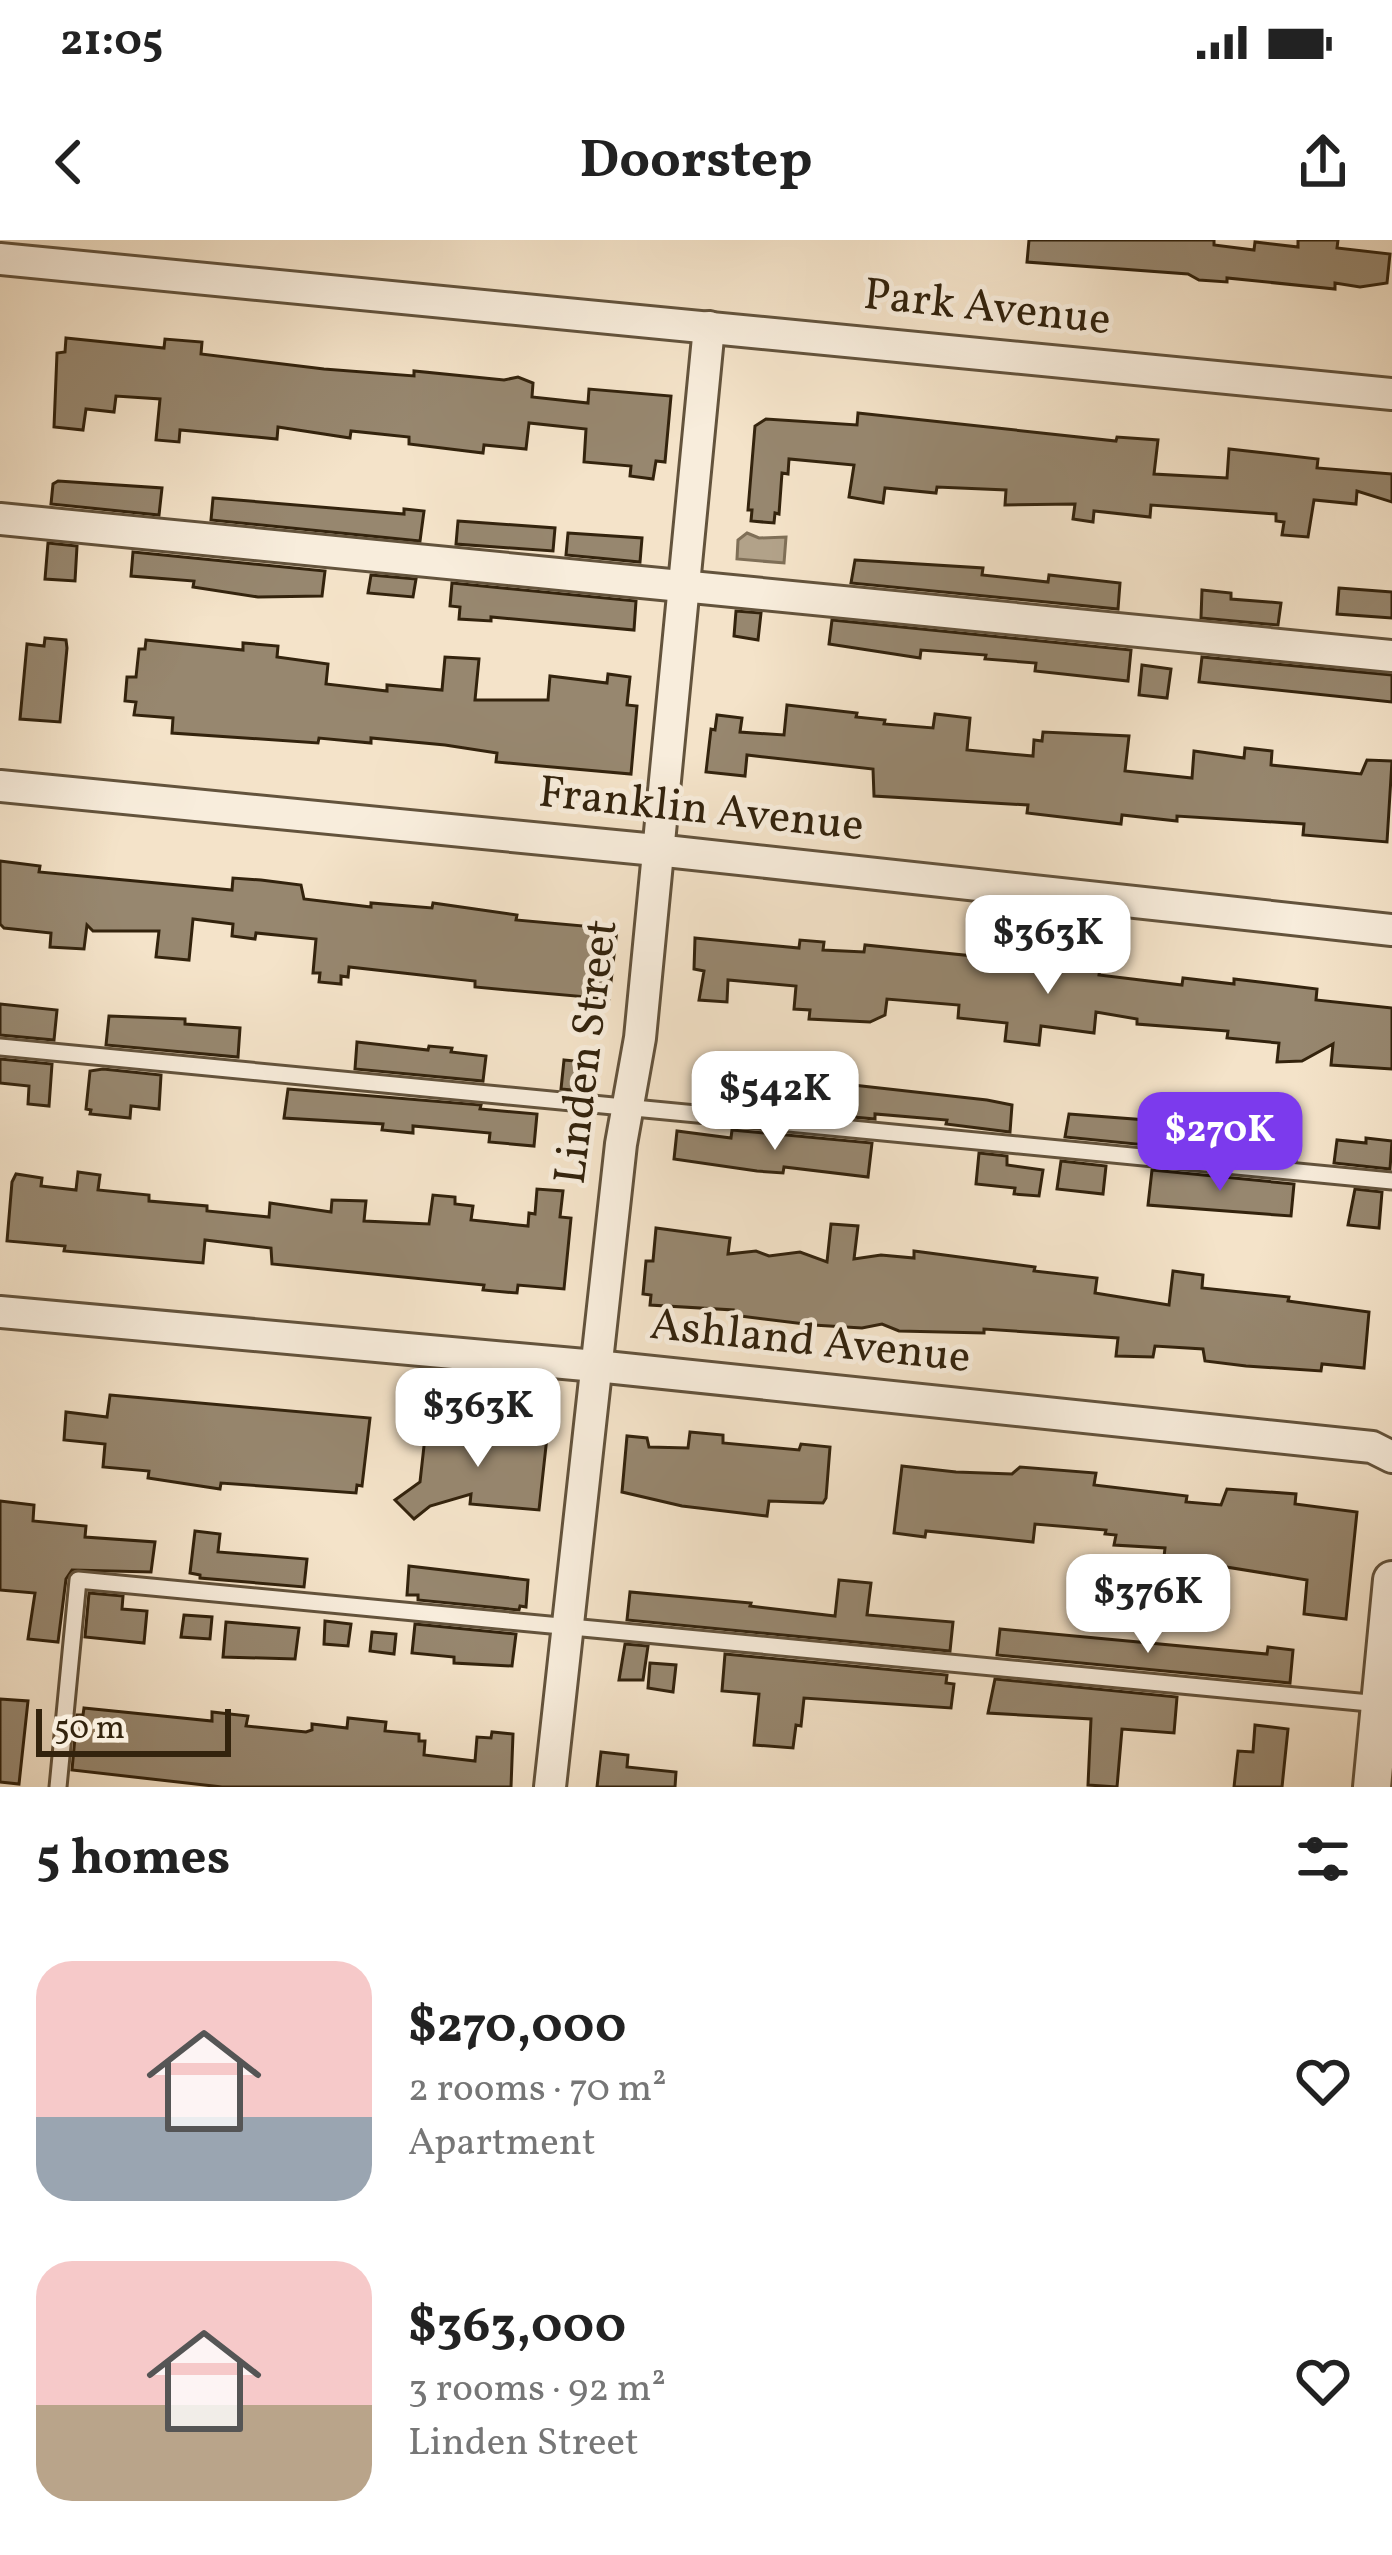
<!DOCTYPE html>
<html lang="en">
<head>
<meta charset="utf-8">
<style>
	:root { --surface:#fff; --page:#f2f2f2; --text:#222; --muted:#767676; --accent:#7c3aed }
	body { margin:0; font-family:Vollkorn,serif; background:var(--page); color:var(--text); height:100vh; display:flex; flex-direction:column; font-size:45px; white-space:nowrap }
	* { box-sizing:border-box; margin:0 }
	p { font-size:39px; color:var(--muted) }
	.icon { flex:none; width:66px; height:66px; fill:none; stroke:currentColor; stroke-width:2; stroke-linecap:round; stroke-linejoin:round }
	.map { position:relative; height:1547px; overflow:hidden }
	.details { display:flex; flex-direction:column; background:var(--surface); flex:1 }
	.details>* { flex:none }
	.scale { position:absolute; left:36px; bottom:30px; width:195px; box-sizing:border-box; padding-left:12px; border:6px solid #33230d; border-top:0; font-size:33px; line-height:42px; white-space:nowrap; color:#33230d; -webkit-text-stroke:9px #f8eddc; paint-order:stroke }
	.price { position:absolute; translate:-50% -102px; padding:0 27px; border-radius:24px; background:#fff; color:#222; font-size:39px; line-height:78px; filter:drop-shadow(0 3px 6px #0008) }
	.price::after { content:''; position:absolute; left:50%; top:72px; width:36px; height:27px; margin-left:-18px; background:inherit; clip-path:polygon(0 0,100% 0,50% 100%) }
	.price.selected { background:var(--accent); color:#fff }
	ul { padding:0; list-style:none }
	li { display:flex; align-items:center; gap:36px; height:300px; padding:0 36px }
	li span { display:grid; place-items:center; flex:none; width:336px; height:240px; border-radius:36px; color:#555 }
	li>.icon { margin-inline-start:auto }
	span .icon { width:144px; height:144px; fill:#fffc; stroke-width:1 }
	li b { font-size:51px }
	h2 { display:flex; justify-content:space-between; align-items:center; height:144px; padding:0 36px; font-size:51px }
	.status { display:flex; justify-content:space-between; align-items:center; height:84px; padding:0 60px; background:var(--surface); direction:ltr }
	.status svg { height:33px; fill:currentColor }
	header { display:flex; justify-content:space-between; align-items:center; height:156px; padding:0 36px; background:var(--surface); font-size:54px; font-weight:700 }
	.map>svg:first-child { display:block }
	.water { fill:#b2a289; stroke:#7f6f57; stroke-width:3 }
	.building { fill:#97876f; stroke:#33230d; stroke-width:3 }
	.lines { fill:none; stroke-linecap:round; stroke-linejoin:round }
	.service-casing { stroke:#63533c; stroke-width:21 }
	.minor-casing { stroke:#63533c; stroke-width:36 }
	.tertiary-casing { stroke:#63533c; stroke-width:42 }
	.service { stroke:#f8eddc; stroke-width:15 }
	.minor { stroke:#f8eddc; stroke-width:30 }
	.tertiary { stroke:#f8eddc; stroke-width:36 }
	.labels { text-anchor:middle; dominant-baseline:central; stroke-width:10; stroke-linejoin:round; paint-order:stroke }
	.street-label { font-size:45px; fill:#33230d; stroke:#f8eddc }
</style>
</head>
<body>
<div class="status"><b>21:05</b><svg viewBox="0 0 49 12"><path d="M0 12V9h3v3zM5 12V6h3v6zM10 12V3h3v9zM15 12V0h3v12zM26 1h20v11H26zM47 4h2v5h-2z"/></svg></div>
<header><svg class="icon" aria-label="back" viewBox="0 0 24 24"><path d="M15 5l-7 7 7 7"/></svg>Doorstep<svg class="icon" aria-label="share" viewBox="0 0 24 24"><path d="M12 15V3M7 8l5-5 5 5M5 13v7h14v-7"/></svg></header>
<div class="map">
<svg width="1392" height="1547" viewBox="0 0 1392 1547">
	<rect width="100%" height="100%" fill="#f4e3c9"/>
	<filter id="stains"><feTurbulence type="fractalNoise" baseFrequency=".00167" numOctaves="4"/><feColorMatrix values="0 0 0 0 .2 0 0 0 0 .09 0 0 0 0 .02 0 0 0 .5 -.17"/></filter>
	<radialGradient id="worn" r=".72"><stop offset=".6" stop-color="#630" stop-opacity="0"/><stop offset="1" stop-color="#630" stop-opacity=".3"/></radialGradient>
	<path class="water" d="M747,293L759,298L786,297L784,323L737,319L738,300Z"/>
	<g class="building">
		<path d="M1029,0H1214V5L1254,10L1255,2L1298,7V0H1338L1337,8L1390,14L1387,43L1360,47L1335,43V49L1227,38V42L1199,40L1188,34L1027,22Z"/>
		<path d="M66,98L164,108L165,99L202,102L201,114L324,129L414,136V131L504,140L518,137L533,143L532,157L588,163L589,149L671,156L665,222L656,221L653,239L630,236L631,226L584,222L586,189L529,183L526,209L484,205L483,213L409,204V197L351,191L350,198L278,187L277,199L180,190L179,202L156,200L160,159L116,156L114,172L86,169L83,190L54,187L57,113L65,112Z"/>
		<path d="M858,173L1116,201L1117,197L1158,200L1154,234L1227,238L1229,209L1318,219L1317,228L1392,234V262L1357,251L1356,264L1314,260L1308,297L1282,295L1284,282L1276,281V274L1151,265L1150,277L1094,271L1093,282L1073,279L1075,264L1005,265L1006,250L937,247L936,253L885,248L883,263L849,257L854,225L789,219L788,234L782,233L779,274L775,273L774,283L751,281L752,270H748L755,186L766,179L857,185Z"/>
		<path d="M58,241L162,248L159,275L51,264L53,244Z"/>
		<path d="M213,258L404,274V269L424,271L420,301L211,280Z"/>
		<path d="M458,281L555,288L553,311L456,304Z"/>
		<path d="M568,293L642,298L640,322L566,315Z"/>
		<path d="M48,303L77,306L75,341L45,339Z"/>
		<path d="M133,312L325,331L322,356L258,357L193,347L194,341L131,336Z"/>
		<path d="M855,320L983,328L982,335L1048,342L1049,335L1120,343L1118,369L851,343Z"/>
		<path d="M371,335L416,339L413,357L368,353Z"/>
		<path d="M452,343L636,361L634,390L491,377V381L459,379L460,367L450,366Z"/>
		<path d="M1339,348L1392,352V378L1337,374Z"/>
		<path d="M1202,350L1231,353V359L1281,363L1278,385L1201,378Z"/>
		<path d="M736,371L761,373L758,400L734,396Z"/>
		<path d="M832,380L1131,410L1128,441L1035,431L1036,423L985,419L986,415L921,410L920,418L829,404Z"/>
		<path d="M45,398L66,400L67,408L60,482L20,479L27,404L44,406Z"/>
		<path d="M146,400L243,410V403L278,406L277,417L328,424L326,444L387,451V445L442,450L445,417L479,419L475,460H548L550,436L607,443L608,434L630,437L627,465L637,466L631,534L496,522L497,513L445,505L371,498V503L319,498L318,503L172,493L173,478L134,475L136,462L125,461L127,437H136L139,409H145Z"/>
		<path d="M1202,417L1392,435V462L1199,442Z"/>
		<path d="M1142,425L1171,429L1167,458L1139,455Z"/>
		<path d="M787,465L857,473L856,477L885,480L884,484L933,488L935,474L970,478L967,510L1033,516L1034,500L1042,501L1043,492L1129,496L1125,531L1192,538L1194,511L1244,518L1245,508L1272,511L1271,525L1361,534L1367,520L1392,521L1387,602L1303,595L1304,584L1177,576V581L1122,575L1121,584L1027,573L1028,565L874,556L873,529L747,515L745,536L706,532L711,489L715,490L717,475L742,478L740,492L784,495Z"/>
		<path d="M0,621L40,626L39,632L232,650L233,638L261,640L301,645L304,659L371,667V663L432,668L433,663L517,675L516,680L617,689L609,759L475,747V741L349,727L348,737L341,736V744L319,742L320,733H313L316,699L256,693L255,699L232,696L233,684L193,679L189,720L156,717L159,691H93L87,685L84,709L50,707L51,693L4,688L0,684Z"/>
		<path d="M695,698L799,708L800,700L824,702L823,710L864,712L865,705L1013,720V716L1100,728L1099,735L1182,745L1183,738L1234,744V739L1317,749L1316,760L1392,768V829L1331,825L1333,804L1302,821L1277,822L1279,803L1227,798L1228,791L1137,784V779L1096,772L1094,793L1041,786L1039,805L1005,801L1007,783L958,778L959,765L887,759L885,775L870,782L809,779L810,770L794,769L796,746L728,740L727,762L699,760L704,731L694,729Z"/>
		<path d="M0,764L57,770L54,800L0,795Z"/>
		<path d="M109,776L185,779V784L240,788L238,817L106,805Z"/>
		<path d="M357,802L428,810L429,806L452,808L451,812L486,816L483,841L355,829Z"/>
		<path d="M0,819L52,824L49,866L28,864L29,846L0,843Z"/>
		<path d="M564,820L597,823L595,852L561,849Z"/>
		<path d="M103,829L161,835L159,869L131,866L130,878L90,874L91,870L86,869L90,831Z"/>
		<path d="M736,840L835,843L987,860L1012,865L1010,892L946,884L947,880L875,874V879L734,866Z"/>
		<path d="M288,849L481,865L480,869L537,874L534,906L489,902L490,893L413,886V893L382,890L383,884L284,878Z"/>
		<path d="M1069,874L1198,884L1197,894L1265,900L1266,886L1298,890L1296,920L1065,897Z"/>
		<path d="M732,890L872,903L868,937L784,927L783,933L757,931L674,919L677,891L731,898Z"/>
		<path d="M1366,898L1392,901L1390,929L1334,923L1337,900L1366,903Z"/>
		<path d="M979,913L1007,916V925L1043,930L1039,956L1014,954L1015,948L976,944Z"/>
		<path d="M1061,921L1106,926L1103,954L1057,949Z"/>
		<path d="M1152,930L1294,944L1291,976L1148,965Z"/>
		<path d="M78,932L100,935L98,950L149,955V961L207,966V971L269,977L270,963L331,972L332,960L366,961L364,981L429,984L433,955L455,957V964L473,966L471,980L528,986L529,973L535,974L537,949L563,951L560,977L571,978L564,1049L518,1045L517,1053L483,1050L484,1045L272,1024L271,1008L205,1000L203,1023L64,1011L65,1006L7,1001L12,942L16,934L42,938L41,946L76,950Z"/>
		<path d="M1355,949L1382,952L1379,988L1348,985Z"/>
		<path d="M831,984L858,986L854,1019L881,1015L914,1018V1011L1035,1027L1034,1031L1097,1038L1095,1053L1169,1065L1173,1031L1203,1035L1202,1048L1289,1057L1288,1061L1369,1072L1364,1128L1322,1124L1321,1131L1246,1126L1205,1121L1203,1109L1155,1106L1153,1117L1116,1116L1118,1098L984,1089V1093L899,1091L882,1084L862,1088L813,1085L732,1075L733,1070L650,1065L651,1055L643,1054L646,1021H653L656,988L730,998L728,1014L756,1011L769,1016L800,1012L827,1022Z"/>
		<path d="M110,1155L370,1178L362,1246L357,1245L356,1253L221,1243L220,1249L148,1238L149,1231L103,1227L105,1204L64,1200L66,1172L107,1177Z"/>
		<path d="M426,1188L547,1197L539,1270L470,1264L471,1254L430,1266L414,1279L395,1260L420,1242Z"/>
		<path d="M690,1192L723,1195V1203L799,1210L801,1204L830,1207L826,1258L823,1263L769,1261L767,1276L682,1266L622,1252L627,1196L647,1198L649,1207L688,1208Z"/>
		<path d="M902,1226L956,1232L1012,1234L1020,1227L1096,1233L1094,1245L1187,1256L1186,1262L1221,1265L1227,1249L1296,1254L1295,1264L1357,1272L1346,1379L1304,1374L1307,1340L1164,1317L1165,1308L1114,1305L1116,1295L1105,1294L1106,1290L1035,1284L1033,1302L926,1291L925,1297L894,1293Z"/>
		<path d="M0,1261L34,1265L33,1281L86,1286L85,1297L155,1302L151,1332L72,1330L66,1339L58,1402L28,1399L35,1353L0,1350Z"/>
		<path d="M195,1291L220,1294L218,1312L307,1319L304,1347L200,1338V1335L190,1333Z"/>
		<path d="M409,1326L528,1340L526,1367L520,1366L519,1370L418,1360V1355H407Z"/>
		<path d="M839,1340L871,1343L867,1375L953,1382L950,1411L627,1380L630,1352L751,1363L750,1366L835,1376Z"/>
		<path d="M89,1353L123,1356L122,1369L147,1371L144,1403L85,1397Z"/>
		<path d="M184,1375L212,1377L210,1399L181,1397Z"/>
		<path d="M325,1381L351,1384L348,1406L324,1404Z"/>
		<path d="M226,1382L299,1388L295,1419L223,1417Z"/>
		<path d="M415,1384L516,1394L512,1426L454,1423V1417L412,1413Z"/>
		<path d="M1000,1389L1267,1414L1268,1407L1293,1410L1290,1443L997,1415Z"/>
		<path d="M372,1392L396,1394L394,1414L370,1411Z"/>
		<path d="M625,1404L648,1406L643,1440H619Z"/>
		<path d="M725,1414L947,1435L946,1443L954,1444L951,1468L804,1458L801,1486L796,1485L793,1508L754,1505L759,1454L722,1451Z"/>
		<path d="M650,1423L676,1425L673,1452L648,1448Z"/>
		<path d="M995,1439L1177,1457L1174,1493L1122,1489L1117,1547L1088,1545L1091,1479L988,1473Z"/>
		<path d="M0,1459L28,1461L19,1544L0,1542Z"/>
		<path d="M84,1468L212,1481V1472L248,1476L246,1486L306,1492L312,1490V1484L347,1488L348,1478L386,1482L385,1491L419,1494V1501H425L424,1515L475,1521L477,1497L491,1498L492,1492L513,1494L511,1547H222L72,1530L77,1475H83Z"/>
		<path d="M1255,1485L1288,1489L1282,1547H1234L1238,1511L1253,1512Z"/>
		<path d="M601,1512L628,1515L627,1527L676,1532L675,1547H597Z"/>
	</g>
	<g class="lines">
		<defs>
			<g id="service">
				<path d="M0,807L1392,941"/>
				<path d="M58,1547L78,1340L1380,1464"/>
			</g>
			<g id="minor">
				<path d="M0,19L1392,154"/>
				<path d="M0,279L1392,416"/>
				<path d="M0,546L656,610L1392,690"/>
				<path d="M0,1072L596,1126L1372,1207L1392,1217"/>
				<path d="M550,1547L621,904L640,798L709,87"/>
			</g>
			<path id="tertiary" d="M1372,1547L1392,1340"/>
		</defs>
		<use href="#service" class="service-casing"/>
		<use href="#minor" class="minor-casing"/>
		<use href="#tertiary" class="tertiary-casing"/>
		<use href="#service" class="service"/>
		<use href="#minor" class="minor"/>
		<use href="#tertiary" class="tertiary"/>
	</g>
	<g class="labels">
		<g class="street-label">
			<text transform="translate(987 69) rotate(6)">Park Avenue</text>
			<text transform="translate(701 571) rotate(6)">Franklin Avenue</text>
			<text transform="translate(588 812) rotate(-83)">Linden Street</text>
			<text transform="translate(810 1103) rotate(6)">Ashland Avenue</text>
		</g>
	</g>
	<rect width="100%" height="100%" filter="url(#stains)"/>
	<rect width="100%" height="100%" fill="url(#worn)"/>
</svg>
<div class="scale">50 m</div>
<b class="price" style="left:1048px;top:757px">$363K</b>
<b class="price" style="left:775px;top:913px">$542K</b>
<b class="price selected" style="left:1220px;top:954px">$270K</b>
<b class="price" style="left:478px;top:1230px">$363K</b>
<b class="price" style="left:1148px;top:1416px">$376K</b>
</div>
<section class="details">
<h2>5 homes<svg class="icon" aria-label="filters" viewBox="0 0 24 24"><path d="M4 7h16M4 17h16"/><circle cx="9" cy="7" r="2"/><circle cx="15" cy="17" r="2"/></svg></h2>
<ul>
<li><span style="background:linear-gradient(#f6c9c9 65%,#9aa5b1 0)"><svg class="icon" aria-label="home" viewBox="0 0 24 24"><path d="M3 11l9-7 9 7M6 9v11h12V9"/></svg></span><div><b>$270,000</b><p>2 rooms · 70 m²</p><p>Apartment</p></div><svg class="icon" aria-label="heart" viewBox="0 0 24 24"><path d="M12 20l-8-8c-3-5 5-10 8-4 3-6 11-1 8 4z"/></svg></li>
<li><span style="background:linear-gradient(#f6c9c9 60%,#b9a48a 0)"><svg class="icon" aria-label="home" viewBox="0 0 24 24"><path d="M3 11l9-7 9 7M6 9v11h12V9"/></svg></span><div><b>$363,000</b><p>3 rooms · 92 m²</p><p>Linden Street</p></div><svg class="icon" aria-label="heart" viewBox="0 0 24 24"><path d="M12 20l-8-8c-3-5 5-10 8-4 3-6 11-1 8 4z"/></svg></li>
</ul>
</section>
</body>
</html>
